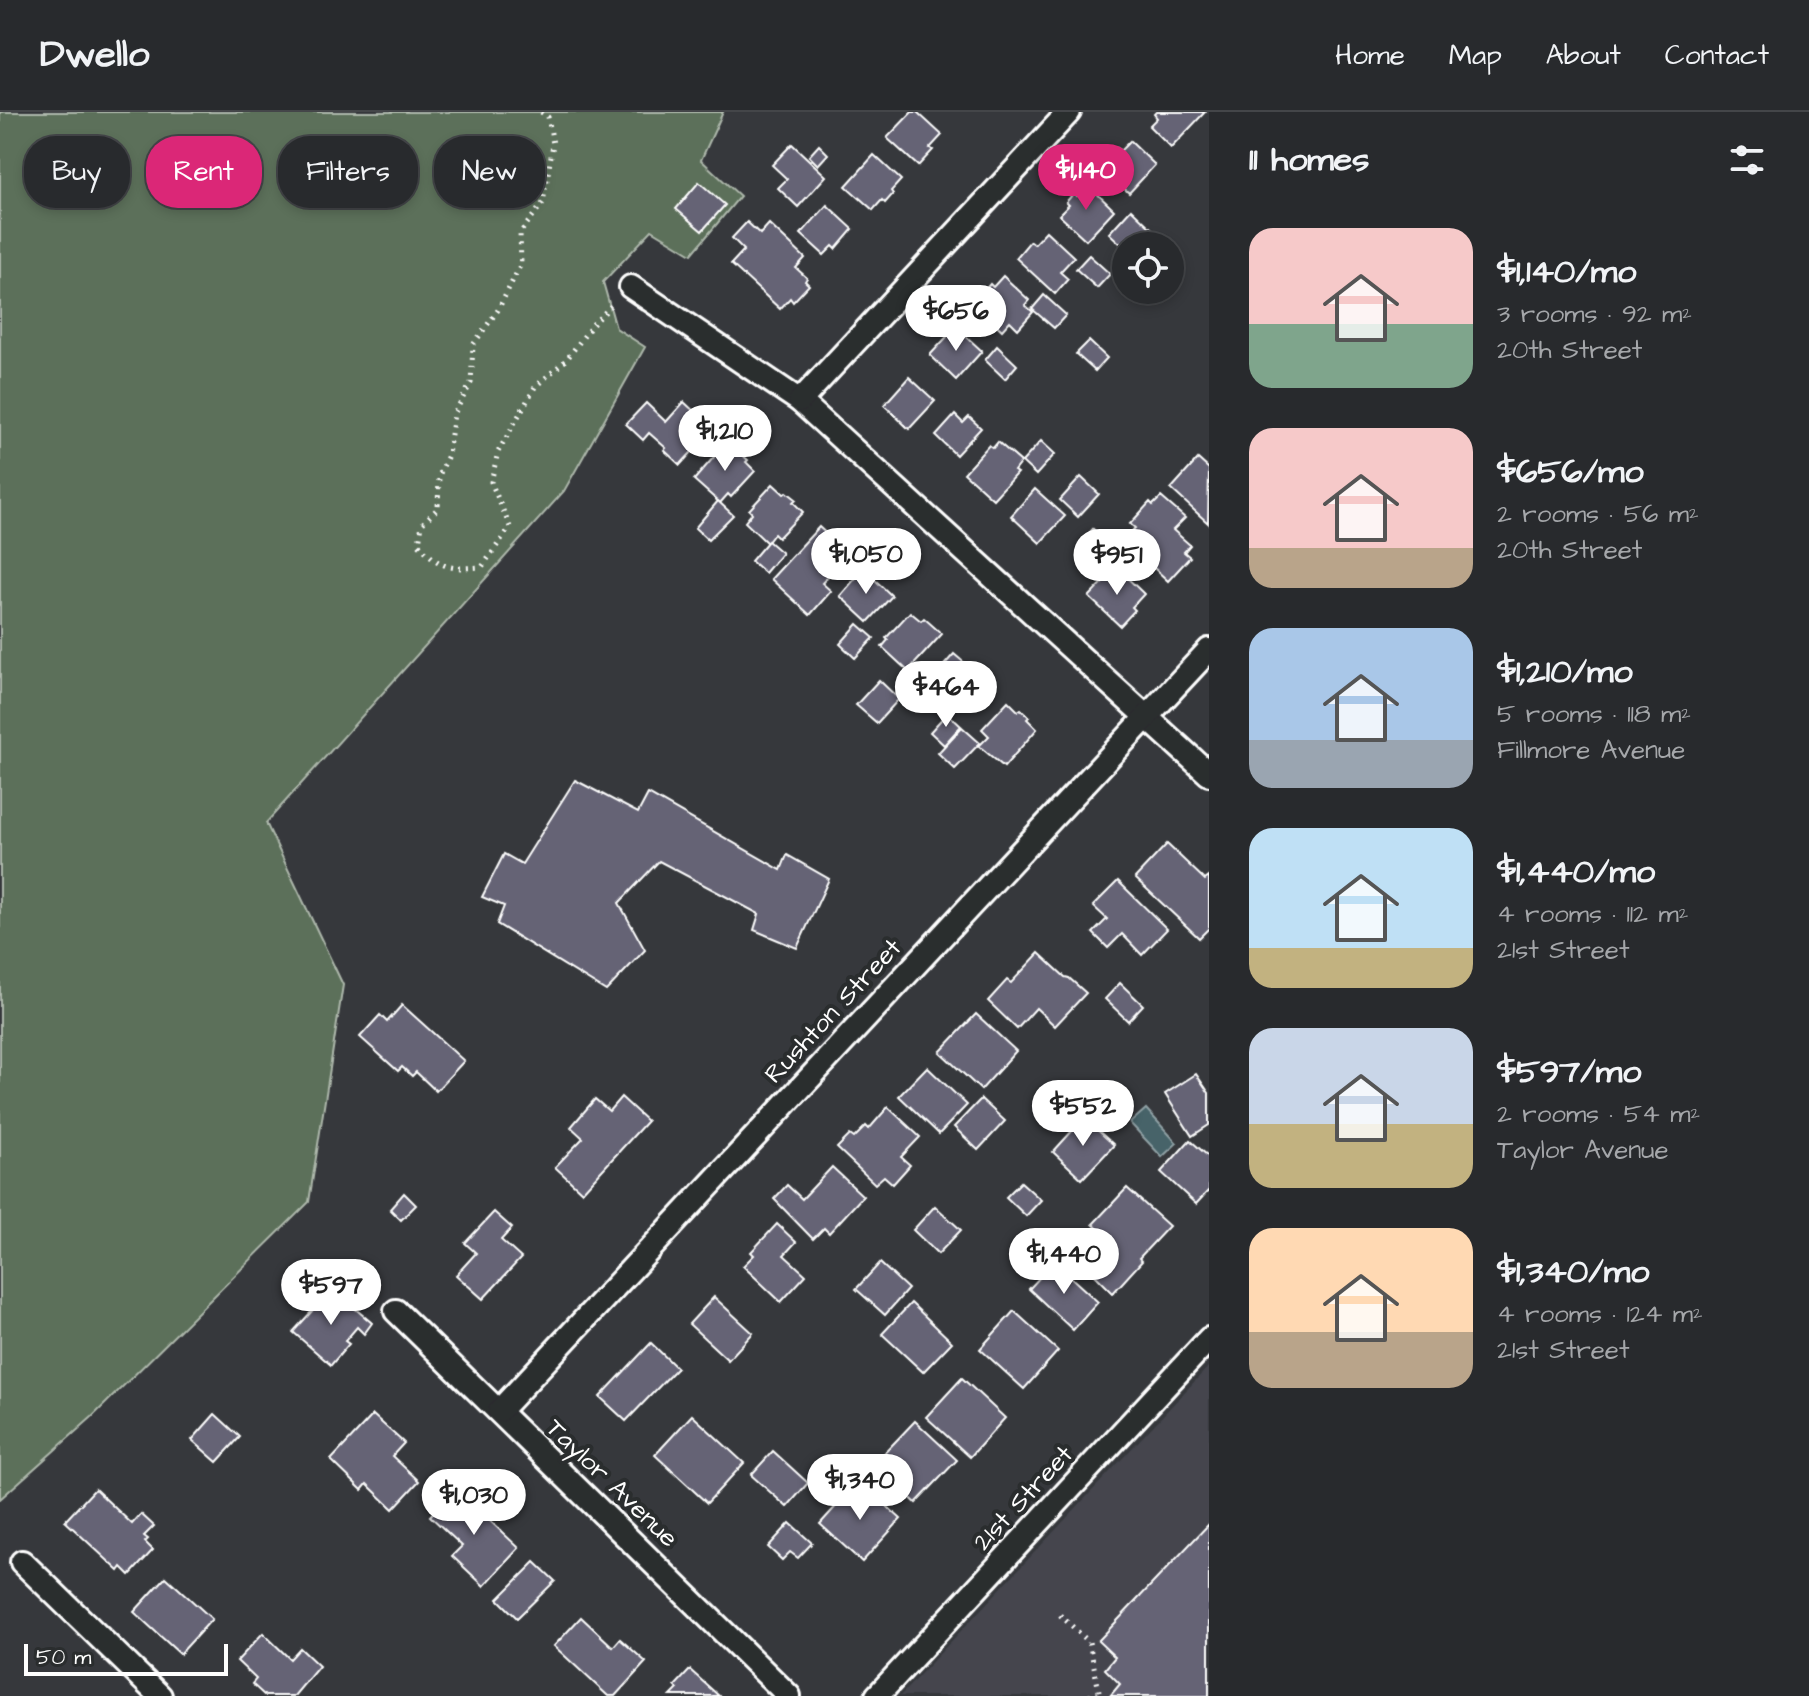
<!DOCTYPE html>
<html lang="en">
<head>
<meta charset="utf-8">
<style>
	:root { --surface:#282a2d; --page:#303235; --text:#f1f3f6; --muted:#a5a7aa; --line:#444649; --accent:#db2777 }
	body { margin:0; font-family:"Architects Daughter",sans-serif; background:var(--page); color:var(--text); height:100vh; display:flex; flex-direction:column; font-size:30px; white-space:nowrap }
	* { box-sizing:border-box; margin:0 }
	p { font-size:26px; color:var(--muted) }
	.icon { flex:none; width:44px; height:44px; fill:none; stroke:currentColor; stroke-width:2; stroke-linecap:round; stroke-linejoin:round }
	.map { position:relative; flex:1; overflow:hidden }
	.drawer { display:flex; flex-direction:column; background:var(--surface); width:600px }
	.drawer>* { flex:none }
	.banner { position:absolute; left:24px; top:24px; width:760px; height:72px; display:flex; gap:16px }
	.controls { position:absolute; left:1112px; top:120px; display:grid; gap:16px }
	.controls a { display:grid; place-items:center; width:72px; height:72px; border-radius:50%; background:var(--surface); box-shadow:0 4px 12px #0003,0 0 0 2px var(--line); font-size:40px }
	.scale { position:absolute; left:24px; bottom:20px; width:204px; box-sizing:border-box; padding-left:8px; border:4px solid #fff; border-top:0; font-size:22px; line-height:28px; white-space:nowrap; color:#fff; -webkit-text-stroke:6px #2a2d2e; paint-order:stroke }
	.price { position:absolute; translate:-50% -68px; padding:0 18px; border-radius:28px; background:#fff; color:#222; font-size:26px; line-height:52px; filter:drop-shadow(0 2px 4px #0008) }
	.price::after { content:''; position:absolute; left:50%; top:48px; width:24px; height:18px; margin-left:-12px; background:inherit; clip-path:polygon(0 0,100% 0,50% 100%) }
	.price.current { background:var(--accent); color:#fff }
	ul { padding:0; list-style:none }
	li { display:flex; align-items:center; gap:24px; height:200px; padding:0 40px }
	li span { display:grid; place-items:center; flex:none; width:224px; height:160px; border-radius:24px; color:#555 }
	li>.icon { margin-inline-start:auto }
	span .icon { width:96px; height:96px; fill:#fffc; stroke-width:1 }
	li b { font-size:34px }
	h2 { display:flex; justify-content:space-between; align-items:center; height:96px; padding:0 40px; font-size:34px }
	.chip { padding:0 28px; border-radius:32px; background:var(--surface); box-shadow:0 4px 12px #0003,0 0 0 2px var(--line); font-size:28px; line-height:72px }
	.chip.current { background:var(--accent); color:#fff }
	header { display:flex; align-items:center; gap:48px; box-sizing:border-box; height:112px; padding:0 40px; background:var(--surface); border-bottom:2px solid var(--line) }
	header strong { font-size:38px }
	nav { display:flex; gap:44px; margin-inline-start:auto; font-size:28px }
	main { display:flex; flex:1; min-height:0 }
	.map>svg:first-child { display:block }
	.built { fill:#44454d }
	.green { fill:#5c705a; stroke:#aeb8ac; stroke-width:2 }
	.water { fill:#466369; stroke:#90a1a5; stroke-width:2 }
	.building { fill:#656375; stroke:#fff; stroke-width:2 }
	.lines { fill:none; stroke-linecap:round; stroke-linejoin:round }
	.minor-casing { stroke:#fff; stroke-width:28 }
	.path { stroke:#fff; stroke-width:5; stroke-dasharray:2 6; stroke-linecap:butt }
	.minor { stroke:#2a2d2e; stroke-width:22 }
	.labels { text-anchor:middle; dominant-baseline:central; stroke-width:8; stroke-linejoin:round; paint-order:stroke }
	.street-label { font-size:26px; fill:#fff; stroke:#2a2d2e }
</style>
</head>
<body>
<header>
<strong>Dwello</strong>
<nav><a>Home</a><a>Map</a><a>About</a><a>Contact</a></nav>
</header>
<main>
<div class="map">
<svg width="1209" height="1584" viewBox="0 0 1209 1584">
	<rect width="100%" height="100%" fill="#36383c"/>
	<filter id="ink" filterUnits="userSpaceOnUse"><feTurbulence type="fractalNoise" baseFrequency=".0125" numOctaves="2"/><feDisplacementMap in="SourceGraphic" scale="16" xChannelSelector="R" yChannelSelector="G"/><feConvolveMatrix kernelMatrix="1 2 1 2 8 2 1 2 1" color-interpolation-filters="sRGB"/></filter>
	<g filter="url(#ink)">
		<path class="built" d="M1209,1254V1584H900Z"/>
		<path class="green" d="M0,0H723L701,48L740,84L692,142L652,118L603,170L616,216L645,235L564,379L266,711L343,873L309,1090L92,1305L0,1387Z"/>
		<path class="water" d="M1146,997L1177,1031L1162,1045L1130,1011Z"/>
		<g class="building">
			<path d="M912,0H917L942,23L930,36L933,38L918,54L887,26Z"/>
			<path d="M1156,0H1205L1171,36L1149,14L1157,6L1154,2Z"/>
			<path d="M1130,29L1155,53L1129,81L1103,57L1112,47L1109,45L1117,36L1120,39Z"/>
			<path d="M792,32L826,64L798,95L778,76L787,67L772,53Z"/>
			<path d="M819,33L828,42L818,53L809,44Z"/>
			<path d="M874,43L901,68L891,79L893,82L885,91L882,88L873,98L846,74Z"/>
			<path d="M699,70L725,93L702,119L676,97Z"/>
			<path d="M1088,73L1114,98L1086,128L1059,103L1069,93L1066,90L1074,81L1077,84Z"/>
			<path d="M827,93L853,117L836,137L833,134L824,143L801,122Z"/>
			<path d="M1131,97L1152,117L1136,134H1126V137L1109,121Z"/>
			<path d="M747,110L760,122L769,112L805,146L796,156L807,166L805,169L809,173L793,190L790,186L780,197L731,152L744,138L732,126Z"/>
			<path d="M1046,119L1074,145L1060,160L1068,167L1055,182L1016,146L1030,129L1034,132Z"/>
			<path d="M1089,143L1110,162L1097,176L1076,157Z"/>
			<path d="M1003,164L1029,188L1025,193L1033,200L1018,217L1010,209L1002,218L975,193L984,183L982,181L990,172L993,175Z"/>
			<path d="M1044,183L1066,203L1054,216L1032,197Z"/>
			<path d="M956,215L982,239L956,268L930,243Z"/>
			<path d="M1089,229L1107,246L1095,259L1076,242Z"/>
			<path d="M997,234L1017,253L1005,267L985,248Z"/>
			<path d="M909,265L935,289L909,317L884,293Z"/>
			<path d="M684,290L697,302L699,300L715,315L680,353L664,338L666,336L649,321L643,328L626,312L646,291L666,310Z"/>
			<path d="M955,303L963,311L969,305L981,316L956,343L936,324Z"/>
			<path d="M1041,329L1055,342L1036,363L1022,350Z"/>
			<path d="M727,330L748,348L746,350L755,359L731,385L728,382L720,391L694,368Z"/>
			<path d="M998,330L1021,350L1014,359L1017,361L993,387L964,361L989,333L993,336Z"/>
			<path d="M1198,347L1209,357L1208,411L1171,377Z"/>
			<path d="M1081,365L1099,382L1078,405L1060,388Z"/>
			<path d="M773,372L784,382L787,380L796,387L793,390L803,400L778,426L774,422L767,431L745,410L752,401L749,398Z"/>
			<path d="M1035,377L1065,404L1040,431L1011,404Z"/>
			<path d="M1161,385L1185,406L1173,418L1190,433L1184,440L1190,445L1168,469L1124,428L1135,416L1130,412L1150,390L1153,393Z"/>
			<path d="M718,389L733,403L708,428L695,416Z"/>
			<path d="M819,415L830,425L832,422L841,430L838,433L848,442L822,471L831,479L810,503L771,467Z"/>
			<path d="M1093,417L1117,439L1103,454L1079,432Z"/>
			<path d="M768,429L782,441L765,461L751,449Z"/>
			<path d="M1117,456L1144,482L1132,495L1135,498L1120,514L1089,485Z"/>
			<path d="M861,460L870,468L872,465L892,484L868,510L840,484Z"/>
			<path d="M910,500L921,509L924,506L942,522L908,559L882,535L888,528L886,526Z"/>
			<path d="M858,512L874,526L855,546L840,532Z"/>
			<path d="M954,542L968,554L970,552L986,567L959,596L930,569Z"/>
			<path d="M879,568L899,587L877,611L856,593Z"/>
			<path d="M1008,589L1018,599L1021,597L1029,605L1027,607L1037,617L1004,655L979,634L989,624L982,617Z"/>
			<path d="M947,601L961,614L944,633L930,620Z"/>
			<path d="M962,615L980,631L955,657L938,641Z"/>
			<path d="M575,668L638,701L648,682L781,758L787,743L829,767L797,836L754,818L759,802L659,749L619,791L645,838L606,879L497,812L504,794L482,785L504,742L522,752Z"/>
			<path d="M1167,732L1205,768L1209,765V816L1199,826L1135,766Z"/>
			<path d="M1118,769L1167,817L1142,843L1122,822L1108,836L1093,821L1107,807L1093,794Z"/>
			<path d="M1039,841L1065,865L1069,866L1086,881L1055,914L1036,896L1017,917L988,889L1007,868L1011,871Z"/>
			<path d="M1120,871L1143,893L1128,909L1105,887Z"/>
			<path d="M402,893L464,949L436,979L416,960L412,964L402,955L398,959L360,925L380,903L387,910Z"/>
			<path d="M976,902L1016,939L981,978L940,940Z"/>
			<path d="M927,955L967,993L939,1022L899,984Z"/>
			<path d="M1196,962L1209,981V1013L1192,1024L1165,982Z"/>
			<path d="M621,985L647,1009L582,1080L555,1055L583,1026L571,1015L595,987L609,999Z"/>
			<path d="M981,987L1005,1009L978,1038L954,1015Z"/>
			<path d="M888,995L920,1025L901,1045L910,1053L893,1072L884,1064L875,1072L837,1036L850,1023L854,1026L866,1014L869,1017Z"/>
			<path d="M1084,1006L1114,1033L1082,1067L1053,1040Z"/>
			<path d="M1190,1028L1209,1045V1078L1196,1092L1161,1060Z"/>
			<path d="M832,1055L863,1084L829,1121L824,1116L813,1127L774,1087L787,1073L802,1087Z"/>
			<path d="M1021,1070L1041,1088L1026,1104L1006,1085Z"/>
			<path d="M1127,1076L1169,1114L1139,1146L1142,1149L1113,1181L1085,1153L1109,1127L1093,1112Z"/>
			<path d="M404,1081L416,1093L401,1108L390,1097Z"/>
			<path d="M935,1094L961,1118L938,1142L913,1118Z"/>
			<path d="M494,1100L512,1116L501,1128L521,1146L483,1187L456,1163L476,1141L465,1131Z"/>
			<path d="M777,1112L796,1130L784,1143L806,1163L781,1190L743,1154L754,1143L751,1140Z"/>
			<path d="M1054,1150L1098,1190L1073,1218L1029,1177Z"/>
			<path d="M880,1151L908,1177L885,1203L856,1177Z"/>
			<path d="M332,1177L372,1211L364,1222L357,1215L345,1229L349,1232L331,1253L293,1220Z"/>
			<path d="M714,1185L753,1221L728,1248L689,1212Z"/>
			<path d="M911,1191L952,1230L923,1260L882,1222Z"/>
			<path d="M1014,1199L1058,1239L1024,1277L980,1237Z"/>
			<path d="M651,1231L677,1256L626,1309L600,1285Z"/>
			<path d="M962,1266L1005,1306L970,1345L926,1305Z"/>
			<path d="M215,1302L240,1325L217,1350L192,1328Z"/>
			<path d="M373,1303L404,1331L392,1344L419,1369L393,1397L367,1372L362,1378L331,1348Z"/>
			<path d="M692,1303L744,1351L707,1391L655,1343Z"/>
			<path d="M915,1309L957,1348L916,1391L874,1352Z"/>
			<path d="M773,1339L808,1371L787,1395L751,1363Z"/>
			<path d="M859,1369L901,1407L862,1450L820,1412Z"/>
			<path d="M455,1376L519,1436L484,1474L452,1444L462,1434L430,1404Z"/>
			<path d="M95,1377L132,1412L141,1402L154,1414L144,1424L148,1427L145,1430L153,1438L130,1463L122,1455L119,1459L65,1409Z"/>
			<path d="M790,1411L812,1431L798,1446L790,1440L782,1448L768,1435Z"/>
			<path d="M1209,1412V1584H1110L1120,1572L1105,1557L1115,1545L1098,1529Z"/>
			<path d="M535,1450L555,1469L517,1506L498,1487Z"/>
			<path d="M166,1465L212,1507L180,1542L134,1500Z"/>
			<path d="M581,1505L613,1535L620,1527L646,1550L615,1584H608L554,1534Z"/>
			<path d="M263,1521L290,1547L300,1536L319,1554L294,1584H265L252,1572L256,1567L237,1549Z"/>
			<path d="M690,1558L719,1584H671L678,1577L675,1574Z"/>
		</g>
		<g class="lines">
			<defs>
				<g id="minor">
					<path d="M631,175L800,289L1209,662"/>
					<path d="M800,289L1069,0"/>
					<path d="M396,1199L789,1584"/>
					<path d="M499,1299L1209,538"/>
					<path d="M22,1450L160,1584"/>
					<path d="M877,1584L1209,1227"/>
				</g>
			</defs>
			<use href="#minor" class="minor-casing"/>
			<g class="path">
				<path d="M541,0L548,5L553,32L543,91L520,121L521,152L498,198L473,233L471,271L454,302L448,343L439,364L438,396L422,412L419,432C442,458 449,457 482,455L510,415L491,370L498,340L535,275L567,247L592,213L614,191"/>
				<path d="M1060,1503L1089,1530L1100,1584"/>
				<path d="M1089,1584L1098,1582"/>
			</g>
			<use href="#minor" class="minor"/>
		</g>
	</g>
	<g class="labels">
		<g class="street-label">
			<text transform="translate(833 899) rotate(-47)">Rushton Street</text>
			<text transform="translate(612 1371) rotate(44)">Taylor Avenue</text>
			<text transform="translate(1023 1386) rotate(-47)">21st Street</text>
		</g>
	</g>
</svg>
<div class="controls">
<a><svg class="icon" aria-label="locate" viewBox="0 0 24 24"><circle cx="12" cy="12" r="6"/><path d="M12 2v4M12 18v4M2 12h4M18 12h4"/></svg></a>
</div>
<div class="scale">50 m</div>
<b class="price current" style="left:1086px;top:100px">$1,140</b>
<b class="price" style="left:956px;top:241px">$656</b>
<b class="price" style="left:725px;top:361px">$1,210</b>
<b class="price" style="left:866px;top:484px">$1,050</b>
<b class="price" style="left:1117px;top:485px">$951</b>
<b class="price" style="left:946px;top:617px">$464</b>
<b class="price" style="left:1083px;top:1036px">$552</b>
<b class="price" style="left:1064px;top:1184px">$1,440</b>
<b class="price" style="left:331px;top:1215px">$597</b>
<b class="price" style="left:860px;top:1410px">$1,340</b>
<b class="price" style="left:474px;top:1425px">$1,030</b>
<div class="banner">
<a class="chip">Buy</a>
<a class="chip current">Rent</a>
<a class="chip">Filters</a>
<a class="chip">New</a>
</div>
</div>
<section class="drawer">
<h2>11 homes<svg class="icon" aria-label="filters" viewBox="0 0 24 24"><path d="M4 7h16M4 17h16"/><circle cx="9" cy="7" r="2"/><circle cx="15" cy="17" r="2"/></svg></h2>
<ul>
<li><span style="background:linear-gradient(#f6c9c9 60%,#7fa58c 0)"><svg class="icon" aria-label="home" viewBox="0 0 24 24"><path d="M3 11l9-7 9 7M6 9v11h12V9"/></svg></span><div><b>$1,140/mo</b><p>3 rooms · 92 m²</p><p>20th Street</p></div></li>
<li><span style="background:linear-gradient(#f6c9c9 75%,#b9a48a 0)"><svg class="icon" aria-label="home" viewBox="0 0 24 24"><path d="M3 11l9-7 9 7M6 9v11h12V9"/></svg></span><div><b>$656/mo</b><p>2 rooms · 56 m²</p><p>20th Street</p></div></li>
<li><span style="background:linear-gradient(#a9c7e8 70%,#9aa5b1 0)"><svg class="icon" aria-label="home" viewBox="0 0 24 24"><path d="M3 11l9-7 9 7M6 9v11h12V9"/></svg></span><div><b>$1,210/mo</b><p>5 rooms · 118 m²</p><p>Fillmore Avenue</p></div></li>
<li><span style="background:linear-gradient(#bfe0f5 75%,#c2b280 0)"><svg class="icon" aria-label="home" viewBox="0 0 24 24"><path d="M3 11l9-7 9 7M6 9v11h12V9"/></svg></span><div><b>$1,440/mo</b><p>4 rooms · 112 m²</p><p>21st Street</p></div></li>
<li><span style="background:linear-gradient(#c9d6e8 60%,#c2b280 0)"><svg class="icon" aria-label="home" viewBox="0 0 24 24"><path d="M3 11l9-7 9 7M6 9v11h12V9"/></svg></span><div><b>$597/mo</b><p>2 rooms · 54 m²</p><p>Taylor Avenue</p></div></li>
<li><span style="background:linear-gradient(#ffd9b3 65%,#b9a48a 0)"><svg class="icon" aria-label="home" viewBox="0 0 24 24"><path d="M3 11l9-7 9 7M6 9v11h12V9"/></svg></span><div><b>$1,340/mo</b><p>4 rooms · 124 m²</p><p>21st Street</p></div></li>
</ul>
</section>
</main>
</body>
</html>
